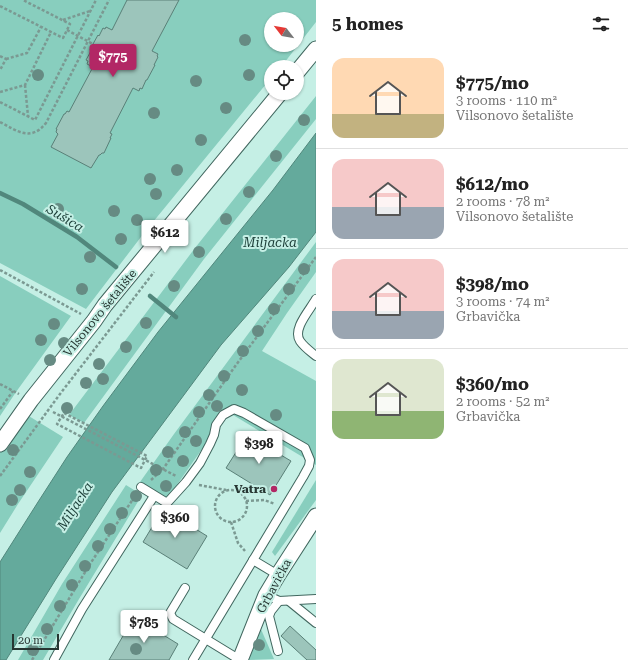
<!DOCTYPE html>
<html lang="en">
<head>
<meta charset="utf-8">
<style>
	:root { --surface:#fff; --page:#f2f2f2; --text:#222; --muted:#767676; --line:#e0e0e0; --accent:#b22765 }
	body { margin:0; font-family:"Roboto Serif",serif; background:var(--page); color:var(--text); height:100vh; display:flex; flex-direction:column; font-size:15px; white-space:nowrap }
	* { box-sizing:border-box; margin:0 }
	p { font-size:13px; color:var(--muted) }
	.icon { flex:none; width:22px; height:22px; fill:none; stroke:currentColor; stroke-width:2; stroke-linecap:round; stroke-linejoin:round }
	.map { position:relative; flex:1; overflow:hidden }
	.panel { display:flex; flex-direction:column; background:var(--surface); width:312px }
	.panel>* { flex:none }
	.needle { width:26px; rotate:301deg }
	.tools { position:absolute; left:264px; top:12px; display:grid; gap:8px }
	.tools a { display:grid; place-items:center; width:40px; height:40px; border-radius:50%; background:var(--surface); box-shadow:0 1px 3px #0004; font-size:20px }
	.scale { position:absolute; left:12px; bottom:10px; width:47px; box-sizing:border-box; padding-left:4px; border:2px solid #263632; border-top:0; font-size:11px; line-height:14px; white-space:nowrap; color:#263632; -webkit-text-stroke:3px #c5efe5; paint-order:stroke }
	.price { position:absolute; translate:-50% -34px; padding:0 9px; border-radius:4px; background:#fff; color:#222; font-size:13px; line-height:26px; filter:drop-shadow(0 1px 2px #0008) }
	.price::after { content:''; position:absolute; left:50%; top:24px; width:12px; height:9px; margin-left:-6px; background:inherit; clip-path:polygon(0 0,100% 0,50% 100%) }
	.price.active { background:var(--accent); color:#fff }
	ul { padding:0; list-style:none }
	li { display:flex; align-items:center; gap:12px; height:100px; padding:0 16px }
	li+li { border-top:1px solid var(--line) }
	li span { display:grid; place-items:center; flex:none; width:112px; height:80px; border-radius:12px; color:#555 }
	li>.icon { margin-inline-start:auto }
	span .icon { width:48px; height:48px; fill:#fffc; stroke-width:1 }
	li b { font-size:17px }
	h2 { display:flex; justify-content:space-between; align-items:center; height:48px; padding:0 16px; font-size:17px }
	main { display:flex; flex:1; min-height:0 }
	.map>svg:first-child { display:block }
	.green { fill:#88cebe; fill-rule:evenodd }
	.water { fill:#64aa9c; stroke:#51877c }
	.lines { fill:none; stroke-linecap:round; stroke-linejoin:round }
	.stream { stroke:#51877c; stroke-width:4.5 }
	.building { fill:#9cc5bb; stroke:#5a8078 }
	.lane-casing { stroke:#41675f; stroke-width:10 }
	.street-casing { stroke:#41675f; stroke-width:17 }
	.path { stroke:#7b9992; stroke-width:2.5; stroke-dasharray:3 2; stroke-linecap:butt }
	.lane { stroke:#fff; stroke-width:8 }
	.street { stroke:#fff; stroke-width:15 }
	.tree { fill:#668b83 }
	.poi-dot { fill:#b22765; stroke:#c5efe5; stroke-width:1.5 }
	.labels { text-anchor:middle; dominant-baseline:central; stroke-width:4; stroke-linejoin:round; paint-order:stroke }
	.street-label { font-size:12px; fill:#263632; stroke:#c5efe5 }
	.poi-label { font-size:12px; font-weight:bold; fill:#263632; stroke:#c5efe5; text-anchor:end }
	.water-label { font-size:13px; font-style:italic; fill:#1b3d37; stroke:#c5efe5 }
</style>
</head>
<body>
<main>
<div class="map">
<svg width="316" height="660" viewBox="0 0 316 660">
	<rect width="100%" height="100%" fill="#c5efe5"/>
	<g class="green">
		<path d="M0,0H316V22L281,67H271V78L144,233L86,309L0,263ZM271,19H297V45H271Z"/>
		<path d="M316,96V119L204,259L84,423L69,415L195,248Z"/>
		<path d="M316,242V272L287,313L262,351L316,381V465L228,412L167,499L140,482L174,434Z"/>
		<path d="M0,276L71,316L16,392L0,416Z"/>
		<path d="M19,410L63,437L18,504L0,533V436Z"/>
		<path d="M316,480V500L275,556L272,552Z"/>
		<path d="M126,485L142,495L79,599L43,660H18L62,584Z"/>
		<path d="M260,627L274,659L247,660Z"/>
	</g>
	<path class="water" d="M316,133V232L289,267L221,345L112,492L56,579L6,660H0V562L38,502L67,457L103,406L158,332L273,190Z"/>
	<g class="lines">
		<g class="stream">
			<path d="M0,193L23,204L77,237L116,267"/>
			<path d="M150,296L176,317"/>
		</g>
	</g>
	<g class="building">
		<path d="M127,0H179L152,51L158,54L157,56L158,57L154,65H155L147,80H146L142,89L140,88L139,91L133,88L110,133L112,134L110,138H111L104,153H102L100,155H99L91,168L51,147L58,134L56,132L57,129H56L64,114H65L67,111L69,112L93,67L87,64L88,61L86,60L91,51L90,50L93,44L98,35L99,36L103,28L105,29L106,27L112,30Z"/>
		<path d="M247,435L291,461L270,495L226,468Z"/>
		<path d="M163,509L207,536L187,569L143,542Z"/>
		<path d="M134,617L178,644L169,660H109Z"/>
		<path d="M290,626L316,650V660H307L281,636Z"/>
	</g>
	<g class="lines">
		<defs>
			<g id="lane">
				<path d="M316,299C310,310 292,329 300,341C304,347 311,352 316,356"/>
				<path d="M141,487L167,503L186,482L200,463L210,444L214,435L216,425L223,415L234,409L244,413L305,448L310,460L309,466L303,477L193,660"/>
				<path d="M253,560L278,575"/>
				<path d="M185,588L170,613L173,619L240,660"/>
				<path d="M275,599L279,601L316,599"/>
				<path d="M289,601L316,623"/>
				<path d="M278,651L269,616L271,611L279,601"/>
				<path d="M54,660L82,609L154,496"/>
			</g>
			<g id="street">
				<path d="M297,72L316,49"/>
				<path d="M0,444L31,400L94,321L105,305L280,93"/>
				<path d="M240,660L266,595L278,575L316,516"/>
			</g>
		</defs>
		<use href="#lane" class="lane-casing"/>
		<use href="#street" class="street-casing"/>
		<g class="path">
			<path d="M0,6L63,38L70,24L23,0"/>
			<path d="M63,20L90,11"/>
			<path d="M67,30L93,44"/>
			<path d="M0,56L6,59L0,70"/>
			<path d="M6,59L27,53L41,27"/>
			<path d="M25,85L28,116"/>
			<path d="M0,92L25,85L51,32"/>
			<path d="M0,102L35,120L96,0"/>
			<path d="M0,122C17,131 31,142 46,123L109,0"/>
			<path d="M0,270L81,314"/>
			<path d="M0,384L19,394"/>
			<path d="M0,409L13,391"/>
			<path d="M53,412L176,476"/>
			<path d="M64,413L147,456L141,468L57,424Z"/>
			<path d="M0,476L60,394L154,272"/>
			<path d="M151,480L163,469L236,365L316,257"/>
			<path d="M199,485L226,490"/>
			<circle cx="231" cy="506" r="16"/>
			<path d="M246,501L264,500L275,504"/>
			<path d="M231,522L238,543L245,551"/>
			<path d="M32,660L90,564L135,496"/>
		</g>
		<use href="#lane" class="lane"/>
		<use href="#street" class="street"/>
	</g>
	<g class="tree">
		<circle cx="245" cy="40" r="6"/>
		<circle cx="38" cy="75" r="6"/>
		<circle cx="249" cy="75" r="6"/>
		<circle cx="196" cy="81" r="6"/>
		<circle cx="226" cy="108" r="6"/>
		<circle cx="154" cy="113" r="6"/>
		<circle cx="304" cy="120" r="6"/>
		<circle cx="201" cy="140" r="6"/>
		<circle cx="276" cy="156" r="6"/>
		<circle cx="177" cy="170" r="6"/>
		<circle cx="150" cy="179" r="6"/>
		<circle cx="249" cy="192" r="6"/>
		<circle cx="156" cy="194" r="6"/>
		<circle cx="58" cy="209" r="6"/>
		<circle cx="114" cy="211" r="6"/>
		<circle cx="226" cy="219" r="6"/>
		<circle cx="137" cy="220" r="6"/>
		<circle cx="121" cy="239" r="6"/>
		<circle cx="199" cy="252" r="6"/>
		<circle cx="90" cy="257" r="6"/>
		<circle cx="304" cy="269" r="6"/>
		<circle cx="174" cy="286" r="6"/>
		<circle cx="82" cy="289" r="6"/>
		<circle cx="289" cy="289" r="6"/>
		<circle cx="274" cy="309" r="6"/>
		<circle cx="146" cy="323" r="6"/>
		<circle cx="54" cy="324" r="6"/>
		<circle cx="258" cy="331" r="6"/>
		<circle cx="41" cy="340" r="6"/>
		<circle cx="64" cy="343" r="6"/>
		<circle cx="126" cy="347" r="6"/>
		<circle cx="243" cy="351" r="6"/>
		<circle cx="50" cy="360" r="6"/>
		<circle cx="99" cy="364" r="6"/>
		<circle cx="224" cy="376" r="6"/>
		<circle cx="103" cy="379" r="6"/>
		<circle cx="86" cy="383" r="6"/>
		<circle cx="242" cy="390" r="6"/>
		<circle cx="209" cy="395" r="6"/>
		<circle cx="217" cy="406" r="6"/>
		<circle cx="67" cy="408" r="6"/>
		<circle cx="199" cy="412" r="6"/>
		<circle cx="276" cy="415" r="6"/>
		<circle cx="185" cy="432" r="6"/>
		<circle cx="196" cy="441" r="6"/>
		<circle cx="13" cy="450" r="6"/>
		<circle cx="168" cy="452" r="6"/>
		<circle cx="183" cy="461" r="6"/>
		<circle cx="156" cy="470" r="6"/>
		<circle cx="30" cy="472" r="6"/>
		<circle cx="166" cy="486" r="6"/>
		<circle cx="20" cy="490" r="6"/>
		<circle cx="136" cy="496" r="6"/>
		<circle cx="12" cy="500" r="6"/>
		<circle cx="122" cy="513" r="6"/>
		<circle cx="110" cy="529" r="6"/>
		<circle cx="98" cy="546" r="6"/>
		<circle cx="85" cy="566" r="6"/>
		<circle cx="72" cy="585" r="6"/>
		<circle cx="60" cy="606" r="6"/>
		<circle cx="47" cy="629" r="6"/>
		<circle cx="259" cy="645" r="6"/>
		<circle cx="136" cy="649" r="6"/>
		<circle cx="33" cy="650" r="6"/>
	</g>
	<circle class="poi-dot" cx="274" cy="489" r="4"/>
	<g class="labels">
		<g class="street-label">
			<text transform="translate(100 313) rotate(-51)">Vilsonovo šetalište</text>
			<text transform="translate(274 586) rotate(-62)">Grbavička</text>
		</g>
		<g class="poi-label">
			<text x="266" y="489">Vatra</text>
		</g>
		<g class="water-label">
			<text transform="translate(65 218) rotate(31)">Sušica</text>
			<text x="270" y="242">Miljacka</text>
			<text transform="translate(75 506) rotate(-57)">Miljacka</text>
		</g>
	</g>
</svg>
<div class="tools">
<a><svg class="needle" viewBox="-14 -14 28 28"><path d="M0-13l5 13h-10z" fill="#e53935"/><path d="M0 13l5-13h-10z" fill="#767676"/></svg></a>
<a><svg class="icon" aria-label="locate" viewBox="0 0 24 24"><circle cx="12" cy="12" r="6"/><path d="M12 2v4M12 18v4M2 12h4M18 12h4"/></svg></a>
</div>
<div class="scale">20 m</div>
<b class="price active" style="left:113px;top:78px">$775</b>
<b class="price" style="left:165px;top:254px">$612</b>
<b class="price" style="left:259px;top:465px">$398</b>
<b class="price" style="left:175px;top:539px">$360</b>
<b class="price" style="left:144px;top:644px">$785</b>
</div>
<section class="panel">
<h2>5 homes<svg class="icon" aria-label="filters" viewBox="0 0 24 24"><path d="M4 7h16M4 17h16"/><circle cx="9" cy="7" r="2"/><circle cx="15" cy="17" r="2"/></svg></h2>
<ul>
<li><span style="background:linear-gradient(#ffd9b3 70%,#c2b280 0)"><svg class="icon" aria-label="home" viewBox="0 0 24 24"><path d="M3 11l9-7 9 7M6 9v11h12V9"/></svg></span><div><b>$775/mo</b><p>3 rooms · 110 m²</p><p>Vilsonovo šetalište</p></div></li>
<li><span style="background:linear-gradient(#f6c9c9 60%,#9aa5b1 0)"><svg class="icon" aria-label="home" viewBox="0 0 24 24"><path d="M3 11l9-7 9 7M6 9v11h12V9"/></svg></span><div><b>$612/mo</b><p>2 rooms · 78 m²</p><p>Vilsonovo šetalište</p></div></li>
<li><span style="background:linear-gradient(#f6c9c9 65%,#9aa5b1 0)"><svg class="icon" aria-label="home" viewBox="0 0 24 24"><path d="M3 11l9-7 9 7M6 9v11h12V9"/></svg></span><div><b>$398/mo</b><p>3 rooms · 74 m²</p><p>Grbavička</p></div></li>
<li><span style="background:linear-gradient(#dfe7d0 65%,#8fb573 0)"><svg class="icon" aria-label="home" viewBox="0 0 24 24"><path d="M3 11l9-7 9 7M6 9v11h12V9"/></svg></span><div><b>$360/mo</b><p>2 rooms · 52 m²</p><p>Grbavička</p></div></li>
</ul>
</section>
</main>
</body>
</html>
